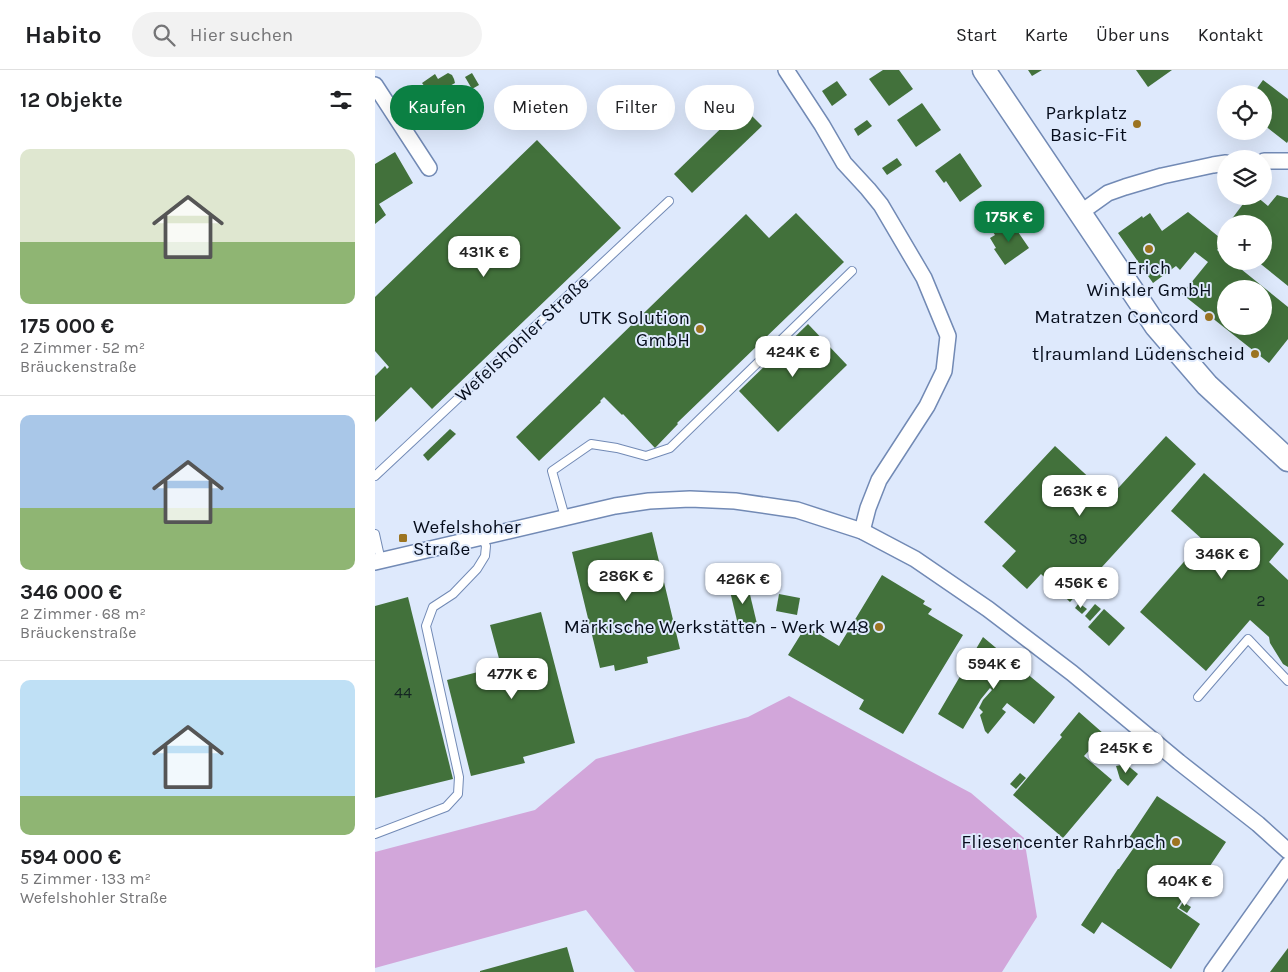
<!DOCTYPE html>
<html lang="de">
<head>
<meta charset="utf-8">
<style>
	:root { --surface:#fff; --page:#f2f2f2; --text:#202124; --muted:#757577; --line:#e0e0e0; --accent:#0b8043 }
	body { margin:0; font-family:Karla,sans-serif; background:var(--page); color:var(--text); height:100vh; display:flex; flex-direction:column; font-size:19px; white-space:nowrap }
	* { box-sizing:border-box; margin:0 }
	p { font-size:16px; color:var(--muted) }
	.icon { flex:none; width:28px; height:28px; fill:none; stroke:currentColor; stroke-width:2; stroke-linecap:round; stroke-linejoin:round }
	.map { position:relative; flex:1; overflow:hidden }
	.side { display:flex; flex-direction:column; background:var(--surface); width:375px }
	.side>* { flex:none }
	.banner { position:absolute; left:15px; top:15px; width:475px; height:45px; display:flex; gap:10px }
	.tools { position:absolute; left:842px; top:15px; display:grid; gap:10px }
	.tools a { display:grid; place-items:center; width:55px; height:55px; border-radius:50%; background:var(--surface); box-shadow:0 5px 20px #0002; font-size:25px }
	.price { position:absolute; translate:-50% -42px; padding:0 11px; border-radius:10px; background:#fff; color:#222; font-size:16px; line-height:32px; filter:drop-shadow(0 1px 2px #0008) }
	.price::after { content:''; position:absolute; left:50%; top:30px; width:15px; height:11px; margin-left:-8px; background:inherit; clip-path:polygon(0 0,100% 0,50% 100%) }
	.price.selected { background:var(--accent); color:#fff }
	ul { padding:0; list-style:none }
	li { display:grid; align-content:center; gap:10px; height:265px; padding:0 20px }
	li+li { border-top:1px solid var(--line) }
	li span { display:grid; place-items:center; height:155px; border-radius:10px; color:#555 }
	li>.icon { margin-inline-start:auto }
	span .icon { width:90px; height:90px; fill:#fffc; stroke-width:1 }
	li b { font-size:21px }
	h2 { display:flex; justify-content:space-between; align-items:center; height:60px; padding:0 20px; font-size:21px }
	.pill { padding:0 18px; border-radius:22px; background:var(--surface); box-shadow:0 5px 20px #0002; font-size:18px; line-height:45px }
	.pill.selected { background:var(--accent); color:#fff }
	header { display:flex; align-items:center; gap:30px; box-sizing:border-box; height:70px; padding:0 25px; background:var(--surface); border-bottom:1px solid var(--line) }
	header strong { font-size:24px }
	nav { display:flex; gap:28px; margin-inline-start:auto; font-size:18px }
	.search { width:350px; height:45px; background:var(--page); display:flex; align-items:center; gap:12px; box-sizing:border-box; padding:0 18px; border-radius:28px; color:var(--muted); font-size:19px }
	main { display:flex; flex:1; min-height:0 }
	.map>svg:first-child { display:block }
	.green { fill:#d2a6da }
	.building { fill:#42713b; fill-rule:evenodd }
	.lines { fill:none; stroke-linecap:round; stroke-linejoin:round }
	.lane-casing { stroke:#728ab5; stroke-width:10 }
	.street-casing { stroke:#728ab5; stroke-width:18 }
	.primary-casing { stroke:#728ab5; stroke-width:25 }
	.lane { stroke:#fff; stroke-width:8 }
	.street { stroke:#fff; stroke-width:15 }
	.primary { stroke:#fff; stroke-width:22 }
	.poi-dot { fill:#9c7421; stroke:#dee9fc; stroke-width:2 }
	.labels { text-anchor:middle; dominant-baseline:central; stroke-width:4; stroke-linejoin:round; paint-order:stroke }
	.number-label { font-size:16px; fill:#142523 }
	.poi-label { font-size:19px; fill:#050c1b; stroke:#dee9fc; text-anchor:end }
	.street-label { font-size:19px; fill:#050c1b; stroke:#dee9fc }
</style>
</head>
<body>
<header>
<strong>Habito</strong>
<div class="search"><svg class="icon" aria-label="search" viewBox="0 0 24 24"><circle cx="10" cy="10" r="6"/><path d="M15 15l6 6"/></svg>Hier suchen</div>
<nav><a>Start</a><a>Karte</a><a>Über uns</a><a>Kontakt</a></nav>
</header>
<main>
<section class="side">
<h2>12 Objekte<svg class="icon" aria-label="filters" viewBox="0 0 24 24"><path d="M4 7h16M4 17h16"/><circle cx="9" cy="7" r="2"/><circle cx="15" cy="17" r="2"/></svg></h2>
<ul>
<li><span style="background:linear-gradient(#dfe7d0 60%,#8fb573 0)"><svg class="icon" aria-label="home" viewBox="0 0 24 24"><path d="M3 11l9-7 9 7M6 9v11h12V9"/></svg></span><div><b>175 000 €</b><p>2 Zimmer · 52 m²</p><p>Bräuckenstraße</p></div></li>
<li><span style="background:linear-gradient(#a9c7e8 60%,#8fb573 0)"><svg class="icon" aria-label="home" viewBox="0 0 24 24"><path d="M3 11l9-7 9 7M6 9v11h12V9"/></svg></span><div><b>346 000 €</b><p>2 Zimmer · 68 m²</p><p>Bräuckenstraße</p></div></li>
<li><span style="background:linear-gradient(#bfe0f5 75%,#8fb573 0)"><svg class="icon" aria-label="home" viewBox="0 0 24 24"><path d="M3 11l9-7 9 7M6 9v11h12V9"/></svg></span><div><b>594 000 €</b><p>5 Zimmer · 133 m²</p><p>Wefelshohler Straße</p></div></li>
</ul>
</section>
<div class="map">
<svg width="913" height="902" viewBox="0 0 913 902">
	<rect width="100%" height="100%" fill="#dee9fc"/>
	<path class="green" d="M414,626L596,723L649,768L662,847L627,902H260L211,840L0,898V782L160,740L221,689L373,647Z"/>
	<g class="building">
		<path d="M508,0H524L538,19L514,36L494,9Z"/>
		<path d="M653,0H667L657,6Z"/>
		<path d="M761,0H797L773,17Z"/>
		<path d="M73,3L77,5L79,9L80,13L73,17L79,28L43,50L30,29L50,17L47,13L60,4L63,9Z"/>
		<path d="M97,3L104,15L97,19L90,7Z"/>
		<path d="M888,10L913,29V71L912,73L889,55V24H878Z"/>
		<path d="M462,11L472,25L457,36L447,21Z"/>
		<path d="M547,33L566,60L541,77L522,50Z"/>
		<path d="M368,37L387,56L317,123L299,104Z"/>
		<path d="M492,50L497,56L483,66L479,59Z"/>
		<path d="M162,70L246,158L57,339L36,317L0,352V306L10,296L12,299L14,297L0,281V227Z"/>
		<path d="M20,82L38,113L4,134L11,145L0,154V94Z"/>
		<path d="M585,83L607,116L585,132L571,111L569,113L560,101Z"/>
		<path d="M522,88L527,95L512,105L507,98Z"/>
		<path d="M902,125L913,128V216L882,191H889V154H853L874,126H881L893,136Z"/>
		<path d="M813,142L849,171L842,180L851,187V191H856L913,237V269L894,293L807,224L833,192L820,182L805,200L801,196L778,213L743,163L767,146L768,148L775,143L787,161ZM851,219H889V256H851Z"/>
		<path d="M421,143L469,192L302,353L303,354L280,378L248,344L247,345L229,327L225,331L226,332L164,391L141,367L371,144L394,168Z"/>
		<path d="M637,153L654,178L630,195L619,179L621,178L615,168L620,165L618,162L625,157L628,159Z"/>
		<path d="M433,254L472,295L403,362L364,321Z"/>
		<path d="M75,359L81,364L53,391L48,385Z"/>
		<path d="M791,366L821,394L695,532L666,504L652,519L627,496L641,481L609,452L680,376L735,427Z"/>
		<path d="M829,403L909,474L894,492L913,510V597L908,594L895,573L894,567L875,550L831,601L765,542L828,470L796,441Z"/>
		<path d="M277,462L305,579L272,587L273,593L240,601L239,595L225,598L197,482Z"/>
		<path d="M507,505L550,531L548,534L557,539L553,544L588,565L528,664L484,639L489,630L413,585L431,556L464,576Z"/>
		<path d="M371,508L383,558L365,563L353,513Z"/>
		<path d="M404,524L425,528L422,545L401,541Z"/>
		<path d="M33,527L78,709L0,728V536Z"/>
		<path d="M704,533L712,539L707,544L700,538Z"/>
		<path d="M720,534L726,539L715,551L710,546Z"/>
		<path d="M729,539L750,558L734,576L713,557Z"/>
		<path d="M166,542L200,673L148,687L150,693L96,706L72,610L126,596L115,555Z"/>
		<path d="M608,567L680,627L659,654L632,633L627,639L631,642L613,664L610,661L605,645L608,642L604,638L608,630L617,620L615,618L606,629L588,659L563,644Z"/>
		<path d="M704,642L729,664L709,686L737,710L688,768L638,725L687,667L685,665Z"/>
		<path d="M751,694L763,704L753,716L745,709L741,696Z"/>
		<path d="M645,703L651,708L641,719L635,714Z"/>
		<path d="M782,726L851,772L821,817L817,815L802,838L825,854L796,899L727,852L719,864L706,855L743,799H744L760,776L752,771Z"/>
		<path d="M808,832L816,837L812,843L804,838Z"/>
		<path d="M192,877L199,902H105V901Z"/>
		<path d="M913,878V902H895Z"/>
	</g>
	<g class="lines">
		<defs>
			<g id="lane">
				<path d="M0,406L294,131"/>
				<path d="M190,447L177,401L216,374L242,378L271,386L295,378L477,201"/>
				<path d="M0,464L6,491"/>
				<path d="M823,627L873,569L913,611"/>
				<path d="M0,764L71,737L83,724L84,707L51,556L58,537L78,524L102,499L110,486L111,476L107,467"/>
			</g>
			<g id="street">
				<path d="M411,0L447,55L469,93L493,119L506,135L549,208L573,266L569,301L552,336L504,410L493,438L487,461"/>
				<path d="M0,15L54,98"/>
				<path d="M889,91H913"/>
				<path d="M705,143L733,123L750,117L787,106L838,95L851,93"/>
				<path d="M0,492L240,436L274,431L315,429L360,431L422,440L487,461L540,489L613,539L697,603L804,692L883,754L913,781"/>
				<path d="M837,902L913,795"/>
			</g>
			<path id="primary" d="M609,0L781,256L832,315L913,390"/>
		</defs>
		<use href="#lane" class="lane-casing"/>
		<use href="#street" class="street-casing"/>
		<use href="#primary" class="primary-casing"/>
		<use href="#lane" class="lane"/>
		<use href="#street" class="street"/>
		<use href="#primary" class="primary"/>
	</g>
	<g class="poi-dot">
		<circle cx="762" cy="54" r="5"/>
		<circle cx="774" cy="179" r="5"/>
		<circle cx="834" cy="247" r="5"/>
		<circle cx="325" cy="259" r="5"/>
		<circle cx="880" cy="284" r="5"/>
		<rect x="23" y="463" width="10" height="10" rx="2.5"/>
		<circle cx="504" cy="557" r="5"/>
		<circle cx="801" cy="772" r="5"/>
	</g>
	<g class="labels">
		<g class="number-label">
			<text x="703" y="468">39</text>
			<text x="886" y="530">2</text>
			<text x="28" y="622">44</text>
		</g>
		<g class="poi-label">
			<text x="752" y="43">Parkplatz<tspan x="752" dy="22">Basic-Fit</tspan></text>
			<text x="774" y="198" text-anchor="middle">Erich<tspan x="774" dy="22">Winkler GmbH</tspan></text>
			<text x="824" y="247">Matratzen Concord</text>
			<text x="315" y="248">UTK Solution<tspan x="315" dy="22">GmbH</tspan></text>
			<text x="870" y="284">t|raumland Lüdenscheid</text>
			<text x="38" y="457" text-anchor="start">Wefelshoher<tspan x="38" dy="22">Straße</tspan></text>
			<text x="494" y="557">Märkische Werkstätten - Werk W48</text>
			<text x="791" y="772">Fliesencenter Rahrbach</text>
		</g>
		<g class="street-label">
			<text transform="translate(147 269) rotate(-43)">Wefelshohler Straße</text>
		</g>
	</g>
</svg>
<div class="tools">
<a><svg class="icon" aria-label="locate" viewBox="0 0 24 24"><circle cx="12" cy="12" r="6"/><path d="M12 2v4M12 18v4M2 12h4M18 12h4"/></svg></a>
<a><svg class="icon" aria-label="layers" viewBox="0 0 24 24"><path d="M12 4l9 5-9 5-9-5zM3 14l9 5 9-5"/></svg></a>
<a>+</a>
<a>−</a>
</div>
<b class="price selected" style="left:634px;top:173px">175K €</b>
<b class="price" style="left:109px;top:208px">431K €</b>
<b class="price" style="left:418px;top:308px">424K €</b>
<b class="price" style="left:705px;top:447px">263K €</b>
<b class="price" style="left:847px;top:510px">346K €</b>
<b class="price" style="left:251px;top:532px">286K €</b>
<b class="price" style="left:368px;top:535px">426K €</b>
<b class="price" style="left:706px;top:539px">456K €</b>
<b class="price" style="left:619px;top:620px">594K €</b>
<b class="price" style="left:137px;top:630px">477K €</b>
<b class="price" style="left:751px;top:704px">245K €</b>
<b class="price" style="left:810px;top:837px">404K €</b>
<div class="banner">
<a class="pill selected">Kaufen</a>
<a class="pill">Mieten</a>
<a class="pill">Filter</a>
<a class="pill">Neu</a>
</div>
</div>
</main>
</body>
</html>
